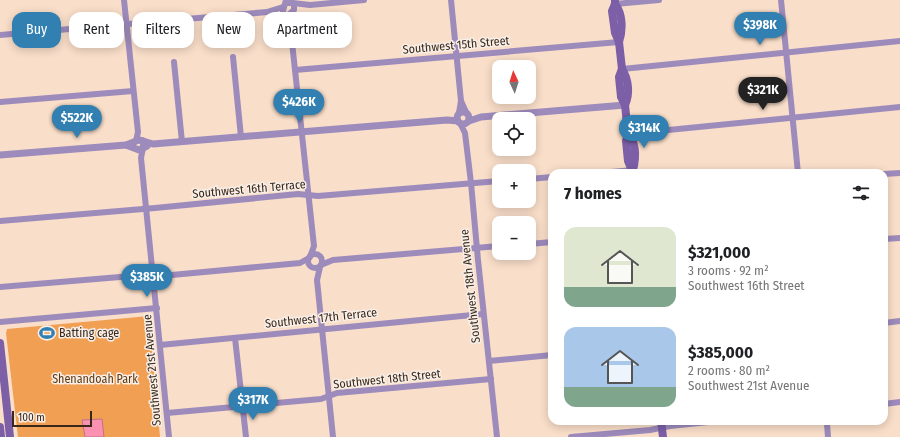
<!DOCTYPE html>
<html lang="en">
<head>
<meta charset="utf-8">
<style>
	:root { --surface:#fff; --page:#f6f6f6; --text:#202124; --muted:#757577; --accent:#3280b2 }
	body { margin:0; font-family:"Fira Sans Condensed",sans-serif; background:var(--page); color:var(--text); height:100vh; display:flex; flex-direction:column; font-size:15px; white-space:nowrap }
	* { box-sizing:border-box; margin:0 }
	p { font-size:13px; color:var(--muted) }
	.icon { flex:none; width:22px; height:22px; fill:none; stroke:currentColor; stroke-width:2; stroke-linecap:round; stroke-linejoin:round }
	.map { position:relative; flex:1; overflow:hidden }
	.panel { position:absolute; left:548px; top:169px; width:340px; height:256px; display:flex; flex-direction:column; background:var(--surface); border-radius:12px; box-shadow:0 2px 10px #0003 }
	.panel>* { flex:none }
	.guide { position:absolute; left:12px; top:12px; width:380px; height:36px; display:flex; gap:8px }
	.needle { width:26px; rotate:356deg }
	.buttons { position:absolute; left:492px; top:60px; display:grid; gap:8px }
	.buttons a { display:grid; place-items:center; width:44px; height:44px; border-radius:8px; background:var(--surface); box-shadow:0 2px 10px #0003; font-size:20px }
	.scale { position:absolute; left:12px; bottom:10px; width:80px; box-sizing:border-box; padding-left:4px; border:2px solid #3a291b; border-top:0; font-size:11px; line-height:14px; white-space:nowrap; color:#3a291b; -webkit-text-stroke:3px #f8efe8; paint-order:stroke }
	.price { position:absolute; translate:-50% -34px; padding:0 9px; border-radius:14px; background:var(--accent); color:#fff; font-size:13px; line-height:26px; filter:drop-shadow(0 1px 2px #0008) }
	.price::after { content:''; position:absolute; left:50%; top:24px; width:12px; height:9px; margin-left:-6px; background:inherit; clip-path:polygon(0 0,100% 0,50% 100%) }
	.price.current { background:#222; color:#fff }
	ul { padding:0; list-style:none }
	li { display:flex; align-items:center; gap:12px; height:100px; padding:0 16px }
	li span { display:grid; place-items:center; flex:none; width:112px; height:80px; border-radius:12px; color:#555 }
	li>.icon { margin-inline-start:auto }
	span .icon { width:48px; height:48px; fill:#fffc; stroke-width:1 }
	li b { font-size:17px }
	h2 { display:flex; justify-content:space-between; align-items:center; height:48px; padding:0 16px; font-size:17px }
	.tag { padding:0 14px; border-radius:12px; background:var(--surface); box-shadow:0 2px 10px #0003; font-size:14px; line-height:36px }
	.tag.current { background:var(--accent); color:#fff }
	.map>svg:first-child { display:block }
	.green { fill:#f19f53 }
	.water { fill:#fa91b1; stroke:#c07284 }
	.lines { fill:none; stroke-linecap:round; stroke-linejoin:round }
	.minor { stroke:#9d8bbc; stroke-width:6 }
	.tertiary { stroke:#9d8bbc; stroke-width:7 }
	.secondary { stroke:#7c5fa7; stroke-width:8 }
	.labels { text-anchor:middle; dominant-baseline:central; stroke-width:3; stroke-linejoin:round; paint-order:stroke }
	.street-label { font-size:12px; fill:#3a291b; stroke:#f8efe8 }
	.poi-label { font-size:12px; fill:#3a291b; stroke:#f8efe8; text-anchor:start }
	.park-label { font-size:12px; fill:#60380f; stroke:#f8efe8 }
</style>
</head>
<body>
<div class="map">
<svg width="900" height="437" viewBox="0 0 900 437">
	<rect width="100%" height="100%" fill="#f9dec9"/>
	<path class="green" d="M149,316L160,437H18L6,333L7,329Z"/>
	<path class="water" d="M102,419L104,437H85L82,420Z"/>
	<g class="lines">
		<g class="minor">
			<path d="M124,0L138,132L136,141"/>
			<path d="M451,0L461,101L459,113"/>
			<path d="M781,0L798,173"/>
			<path d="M293,3L310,5L364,0"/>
			<path d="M285,4L290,2L294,4V10L288,15H284L283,11L286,0"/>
			<path d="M615,4L659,0"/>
			<path d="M286,15L291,33L314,246L310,257"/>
			<path d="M0,35L267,12L283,7"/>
			<path d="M233,57L241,137"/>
			<path d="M174,62L182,142"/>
			<path d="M622,69L900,41"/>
			<path d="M295,70L619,42"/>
			<path d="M461,101L466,112"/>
			<path d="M0,102L133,91"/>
			<path d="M460,123L465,133L471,183L478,260L497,437"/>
			<path d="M628,134L900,107"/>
			<path d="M143,148L141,158L169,437"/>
			<path d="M600,173L633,170"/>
			<path d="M884,174L900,173"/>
			<path d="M529,179L552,177"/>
			<path d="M0,221L155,208L298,194L318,196L499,181"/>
			<path d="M884,239L900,238"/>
			<path d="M529,244L552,242"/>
			<circle cx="315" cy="261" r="7"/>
			<path d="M321,265L333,260L499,246"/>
			<path d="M320,267L317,280L333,437"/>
			<path d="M0,287L144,275L161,276L300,263L309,258"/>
			<path d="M0,322L157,308"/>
			<path d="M884,323L900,321"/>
			<path d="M235,338L246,437"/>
			<path d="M160,345L483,314"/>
			<path d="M489,361L552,355"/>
			<path d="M884,404L900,402"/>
			<path d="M167,413L321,399L337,393L491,379"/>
			<path d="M828,421L827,424L828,437"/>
			<path d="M571,437L650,430L670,426L718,421"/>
		</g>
		<g class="tertiary">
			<circle cx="463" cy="118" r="6"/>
			<path d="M469,121L481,117L625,105"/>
			<path d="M143,141L153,144L447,120L458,121"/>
			<path d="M126,145L139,150L147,146"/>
			<path d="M0,155L126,145L139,140L143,141L144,147"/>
		</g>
		<g class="secondary">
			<path d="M615,0V4L612,11L615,33L619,42L622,69L619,77L621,97L625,105L628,134L626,141L628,161L633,173"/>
			<path d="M615,4C623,14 623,30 619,42"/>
			<path d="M622,69C629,80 630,94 625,105"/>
			<path d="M628,134C637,144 636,158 633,170"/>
			<path d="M0,343L10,437"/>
			<path d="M661,421L663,437"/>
			<path d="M0,427L1,437"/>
		</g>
	</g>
	<defs>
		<symbol id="stadium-bare" viewBox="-9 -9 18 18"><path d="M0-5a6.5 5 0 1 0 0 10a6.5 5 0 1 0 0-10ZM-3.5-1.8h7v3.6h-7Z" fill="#3280b2" stroke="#f8efe8" stroke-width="2.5" paint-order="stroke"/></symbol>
	</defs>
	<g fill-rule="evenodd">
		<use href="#stadium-bare" x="36" y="322" width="22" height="22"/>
	</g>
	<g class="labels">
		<g class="street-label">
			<text transform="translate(456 45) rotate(-5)">Southwest 15th Street</text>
			<text transform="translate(249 189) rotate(-5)">Southwest 16th Terrace</text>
			<text transform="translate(470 286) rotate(-96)">Southwest 18th Avenue</text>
			<text transform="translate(321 318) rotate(-6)">Southwest 17th Terrace</text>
			<text transform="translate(152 370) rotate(-95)">Southwest 21st Avenue</text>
			<text transform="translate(387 379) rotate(-6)">Southwest 18th Street</text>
		</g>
		<g class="poi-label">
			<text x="59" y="333">Batting cage</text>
		</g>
		<g class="park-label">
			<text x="95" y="379">Shenandoah Park</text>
		</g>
	</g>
</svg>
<div class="buttons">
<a><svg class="needle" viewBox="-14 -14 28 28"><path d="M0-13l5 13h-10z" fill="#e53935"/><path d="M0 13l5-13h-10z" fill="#757577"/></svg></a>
<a><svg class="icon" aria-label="locate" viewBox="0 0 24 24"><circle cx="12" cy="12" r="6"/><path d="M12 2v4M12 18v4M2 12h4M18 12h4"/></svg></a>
<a>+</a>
<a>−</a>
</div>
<div class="scale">100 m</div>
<b class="price" style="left:760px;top:46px">$398K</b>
<b class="price current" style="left:763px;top:111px">$321K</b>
<b class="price" style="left:299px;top:123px">$426K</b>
<b class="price" style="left:77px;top:139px">$522K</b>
<b class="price" style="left:644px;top:149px">$314K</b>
<b class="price" style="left:147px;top:298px">$385K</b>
<b class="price" style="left:253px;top:421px">$317K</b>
<div class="guide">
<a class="tag current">Buy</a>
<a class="tag">Rent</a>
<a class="tag">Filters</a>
<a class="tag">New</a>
<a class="tag">Apartment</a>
</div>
<section class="panel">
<h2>7 homes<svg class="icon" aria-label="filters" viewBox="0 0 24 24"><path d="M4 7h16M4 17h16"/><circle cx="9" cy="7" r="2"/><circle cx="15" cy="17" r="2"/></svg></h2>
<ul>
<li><span style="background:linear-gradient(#dfe7d0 75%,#7fa58c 0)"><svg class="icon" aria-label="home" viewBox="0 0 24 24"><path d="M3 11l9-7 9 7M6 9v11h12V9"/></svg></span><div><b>$321,000</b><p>3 rooms · 92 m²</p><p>Southwest 16th Street</p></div></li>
<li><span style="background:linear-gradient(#a9c7e8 75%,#7fa58c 0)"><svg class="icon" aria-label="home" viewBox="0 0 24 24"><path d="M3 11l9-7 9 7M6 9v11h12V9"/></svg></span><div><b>$385,000</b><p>2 rooms · 80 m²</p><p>Southwest 21st Avenue</p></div></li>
</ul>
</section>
</div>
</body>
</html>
